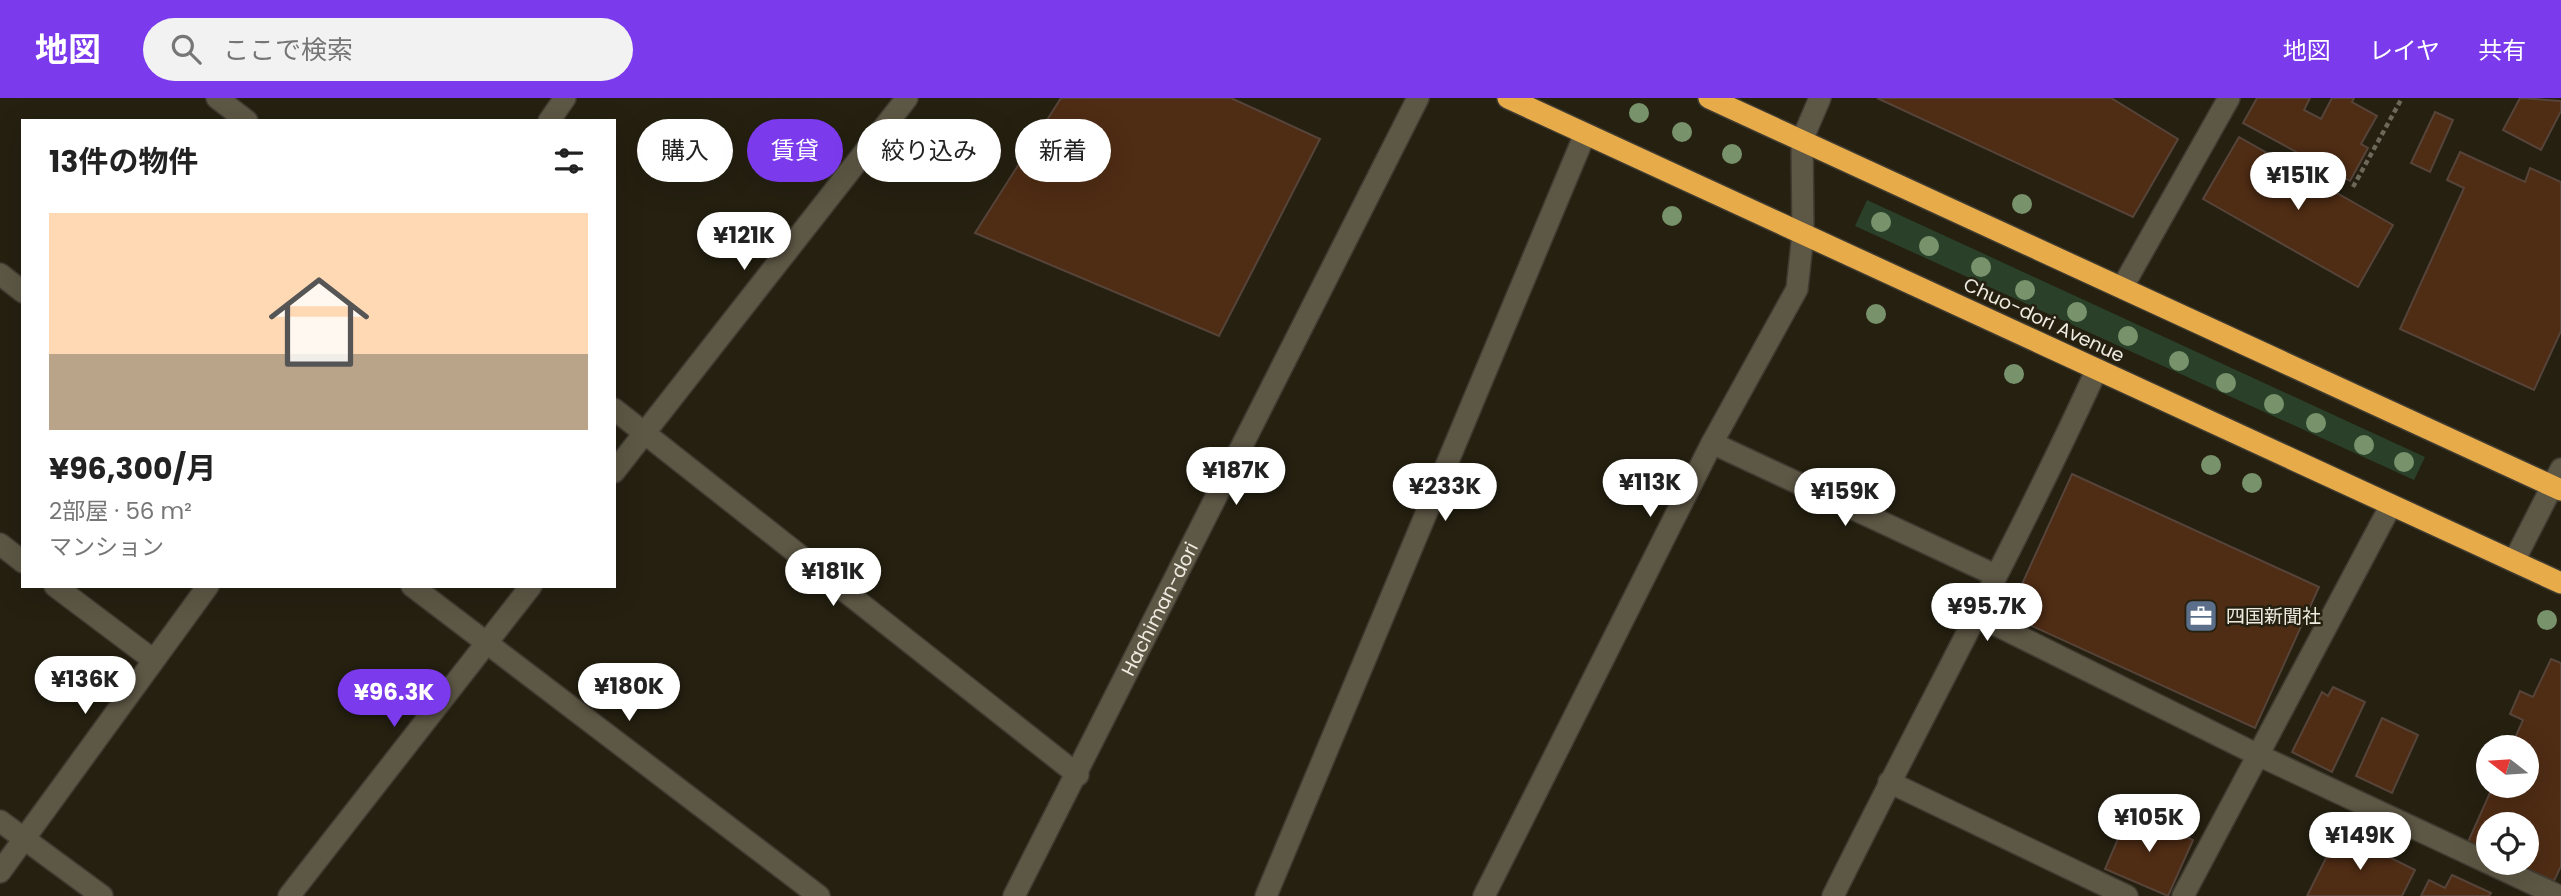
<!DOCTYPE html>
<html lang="ja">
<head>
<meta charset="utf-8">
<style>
	:root { --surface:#fff; --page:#f2f2f2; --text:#222; --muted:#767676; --accent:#7c3aed }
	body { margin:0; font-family:Poppins,"Noto Sans JP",sans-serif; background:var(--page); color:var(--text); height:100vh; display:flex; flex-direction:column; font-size:26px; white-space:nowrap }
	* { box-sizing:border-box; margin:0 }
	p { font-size:23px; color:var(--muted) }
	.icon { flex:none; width:38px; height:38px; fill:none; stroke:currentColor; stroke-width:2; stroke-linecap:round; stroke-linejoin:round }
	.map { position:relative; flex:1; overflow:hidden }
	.sheet { position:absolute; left:21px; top:21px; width:595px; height:469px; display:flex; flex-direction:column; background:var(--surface); border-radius:0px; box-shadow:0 7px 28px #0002 }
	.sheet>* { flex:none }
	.top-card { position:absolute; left:637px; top:21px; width:665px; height:63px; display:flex; gap:14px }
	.needle { width:46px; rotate:287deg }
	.controls { position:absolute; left:2476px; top:637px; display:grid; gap:14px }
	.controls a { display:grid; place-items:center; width:63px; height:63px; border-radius:50%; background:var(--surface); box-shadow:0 7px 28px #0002; font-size:35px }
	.price { position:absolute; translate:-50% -60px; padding:0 16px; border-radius:24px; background:#fff; color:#222; font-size:23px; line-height:46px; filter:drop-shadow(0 2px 4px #0008) }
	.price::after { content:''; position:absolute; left:50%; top:42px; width:21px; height:16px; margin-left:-10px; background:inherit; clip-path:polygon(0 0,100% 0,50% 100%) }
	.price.selected { background:var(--accent); color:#fff }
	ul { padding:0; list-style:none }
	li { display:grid; align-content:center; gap:14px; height:371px; padding:0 28px }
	li span { display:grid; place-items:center; height:217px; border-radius:0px; color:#555 }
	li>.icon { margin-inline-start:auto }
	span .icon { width:126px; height:126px; fill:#fffc; stroke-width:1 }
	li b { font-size:30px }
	h2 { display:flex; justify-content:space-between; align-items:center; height:84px; padding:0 28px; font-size:30px }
	.tag { padding:0 24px; border-radius:32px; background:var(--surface); box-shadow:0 7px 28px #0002; font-size:24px; line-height:63px }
	.tag.selected { background:var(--accent); color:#fff }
	header { display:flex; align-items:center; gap:42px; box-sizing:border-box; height:98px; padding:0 35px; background:var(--accent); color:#fff }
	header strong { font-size:33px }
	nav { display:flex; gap:38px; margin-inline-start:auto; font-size:24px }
	.search { width:490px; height:63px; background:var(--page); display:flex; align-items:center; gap:18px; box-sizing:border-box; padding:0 24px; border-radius:38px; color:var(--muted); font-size:26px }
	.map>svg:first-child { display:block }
	.green { fill:#2a4029 }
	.building { fill:#4f2c14; stroke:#56443a; stroke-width:2 }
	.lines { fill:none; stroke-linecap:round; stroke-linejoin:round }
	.minor-casing { stroke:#3f3b31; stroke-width:24 }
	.highway-casing { stroke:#3f3b31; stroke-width:24 }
	.path { stroke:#6c685a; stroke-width:4.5; stroke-dasharray:5 3.5; stroke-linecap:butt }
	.minor { stroke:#5d5745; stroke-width:21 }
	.highway { stroke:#e8ab4a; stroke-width:21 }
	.tree { fill:#78936c }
	.labels { text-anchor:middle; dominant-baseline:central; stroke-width:5; stroke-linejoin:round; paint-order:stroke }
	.street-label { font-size:19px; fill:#edeadf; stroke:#252010 }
	.poi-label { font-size:19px; fill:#edeadf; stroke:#252010; text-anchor:start }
</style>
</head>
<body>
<header>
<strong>地図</strong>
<div class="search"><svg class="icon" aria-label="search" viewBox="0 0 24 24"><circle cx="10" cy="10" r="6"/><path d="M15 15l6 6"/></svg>ここで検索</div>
<nav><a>地図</a><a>レイヤ</a><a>共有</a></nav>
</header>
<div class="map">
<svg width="2561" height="798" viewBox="0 0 2561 798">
	<rect width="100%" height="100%" fill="#252010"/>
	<path class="green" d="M1867,102L2425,359L2414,382L1855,128Z"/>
	<g class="building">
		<path d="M1061,0H1231L1320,41L1219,238L975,135Z"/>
		<path d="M1877,0H2111L2178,41L2133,119Z"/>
		<path d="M2257,0H2310L2304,12L2321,21L2332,0H2354L2352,4L2377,18L2361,46L2368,50L2350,83L2243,25Z"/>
		<path d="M2520,0L2561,3V13L2541,52L2503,32Z"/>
		<path d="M2435,14L2453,22L2430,74L2411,65Z"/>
		<path d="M2239,39L2393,127L2358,189L2203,101Z"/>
		<path d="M2460,54L2525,84L2530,70L2561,84V233L2534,292L2400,231L2464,90L2447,82Z"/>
		<path d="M2072,376L2319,489L2255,630L2008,517Z"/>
		<path d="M2551,561L2561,565V768L2554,783L2514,765H2527V726H2488V753L2468,744L2493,688H2527V649H2511L2523,622L2510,616L2520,593L2533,599Z"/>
		<path d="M2333,589L2365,604L2332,674L2292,654L2322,594L2328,598Z"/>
		<path d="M2382,620L2418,637L2392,695L2356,678Z"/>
		<path d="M2130,713L2193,742L2168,798L2105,771Z"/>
		<path d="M2339,734L2415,772L2402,798H2307Z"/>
		<path d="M2452,777L2491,795L2489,798H2421L2429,782L2445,790Z"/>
	</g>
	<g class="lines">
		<defs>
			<g id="minor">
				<path d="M217,0L247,23"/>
				<path d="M549,23L565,0"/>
				<path d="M0,176L23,194"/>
				<path d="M2123,188L2229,0"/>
				<path d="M614,311L1078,677"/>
				<path d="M1712,345L1995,477"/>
				<path d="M614,374L907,0"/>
				<path d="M0,446L23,464"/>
				<path d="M2514,463L2561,371"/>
				<path d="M55,488L152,561"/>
				<path d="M412,488L819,798"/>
				<path d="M1978,518L2258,657L2559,798"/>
				<path d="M1889,684L2127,798"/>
				<path d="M0,723L102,798"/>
				<path d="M0,774L208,488"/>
				<path d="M289,798L531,488"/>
				<path id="s1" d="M1014,798L1418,0"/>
				<path d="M1266,798L1585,36"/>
				<path d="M1484,798L1712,345L1797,191L1803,136L1802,42L1820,0"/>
				<path d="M1833,798C1920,622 2015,450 2097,271"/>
				<path d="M2183,798L2391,407"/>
			</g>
			<g id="highway">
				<path d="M1508,0L2561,485"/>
				<path d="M1709,0L2561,392"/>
			</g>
		</defs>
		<use href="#minor" class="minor-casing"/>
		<use href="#highway" class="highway-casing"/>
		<path class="path" d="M2353,89L2402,0"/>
		<use href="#minor" class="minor"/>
		<use href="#highway" class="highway"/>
	</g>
	<g class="tree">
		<circle cx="1639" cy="15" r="10"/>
		<circle cx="1682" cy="34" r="10"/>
		<circle cx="1732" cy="56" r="10"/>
		<circle cx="2022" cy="106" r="10"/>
		<circle cx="1672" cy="118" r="10"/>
		<circle cx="1881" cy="124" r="10"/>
		<circle cx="1929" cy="148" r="10"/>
		<circle cx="1981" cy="169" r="10"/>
		<circle cx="2025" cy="192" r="10"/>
		<circle cx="2077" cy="214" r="10"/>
		<circle cx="1876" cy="216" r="10"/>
		<circle cx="2128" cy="238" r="10"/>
		<circle cx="2179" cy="263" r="10"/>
		<circle cx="2014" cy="276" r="10"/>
		<circle cx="2226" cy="285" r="10"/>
		<circle cx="2274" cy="306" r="10"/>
		<circle cx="2316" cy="325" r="10"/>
		<circle cx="2364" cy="347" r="10"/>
		<circle cx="2404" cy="364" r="10"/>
		<circle cx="2211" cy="367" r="10"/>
		<circle cx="2252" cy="385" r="10"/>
		<circle cx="2547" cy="522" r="10"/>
	</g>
	<defs>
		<symbol id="office-square" viewBox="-11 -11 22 22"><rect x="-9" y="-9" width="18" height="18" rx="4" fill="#5c6f8a" stroke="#252010"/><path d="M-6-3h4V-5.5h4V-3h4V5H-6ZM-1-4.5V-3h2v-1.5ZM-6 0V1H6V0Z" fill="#fff"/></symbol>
	</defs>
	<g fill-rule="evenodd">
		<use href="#office-square" x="2182" y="499" width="38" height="38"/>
	</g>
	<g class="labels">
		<g class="street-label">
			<text transform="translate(2044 222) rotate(25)">Chuo-dori Avenue</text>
			<text stroke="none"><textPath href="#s1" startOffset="322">Hachiman-dori</textPath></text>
		</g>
		<g class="poi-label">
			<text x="2226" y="518">四国新聞社</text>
		</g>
	</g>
</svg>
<div class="controls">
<a><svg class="needle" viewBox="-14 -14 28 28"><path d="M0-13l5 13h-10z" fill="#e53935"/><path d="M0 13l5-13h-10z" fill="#767676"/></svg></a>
<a><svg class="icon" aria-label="locate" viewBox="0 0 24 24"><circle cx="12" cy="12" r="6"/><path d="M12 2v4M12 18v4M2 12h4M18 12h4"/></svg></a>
</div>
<b class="price" style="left:2298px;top:114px">¥151K</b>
<b class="price" style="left:744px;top:174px">¥121K</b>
<b class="price" style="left:1236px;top:409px">¥187K</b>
<b class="price" style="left:1650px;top:421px">¥113K</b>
<b class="price" style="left:1445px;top:425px">¥233K</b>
<b class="price" style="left:1845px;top:430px">¥159K</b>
<b class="price" style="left:833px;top:510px">¥181K</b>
<b class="price" style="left:1987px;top:545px">¥95.7K</b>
<b class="price" style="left:85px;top:618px">¥136K</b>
<b class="price" style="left:629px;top:625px">¥180K</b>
<b class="price selected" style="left:394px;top:631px">¥96.3K</b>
<b class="price" style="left:2149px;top:756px">¥105K</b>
<b class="price" style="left:2360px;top:774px">¥149K</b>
<div class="top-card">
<a class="tag">購入</a>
<a class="tag selected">賃貸</a>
<a class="tag">絞り込み</a>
<a class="tag">新着</a>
</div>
<section class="sheet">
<h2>13件の物件<svg class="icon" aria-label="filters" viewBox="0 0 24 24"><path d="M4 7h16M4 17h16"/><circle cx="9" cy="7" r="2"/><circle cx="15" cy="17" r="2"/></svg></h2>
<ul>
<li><span style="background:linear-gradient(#ffd9b3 65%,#b9a48a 0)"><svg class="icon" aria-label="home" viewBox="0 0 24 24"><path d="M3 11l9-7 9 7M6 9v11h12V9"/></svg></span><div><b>¥96,300/月</b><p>2部屋 · 56 m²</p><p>マンション</p></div></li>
</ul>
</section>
</div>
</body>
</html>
